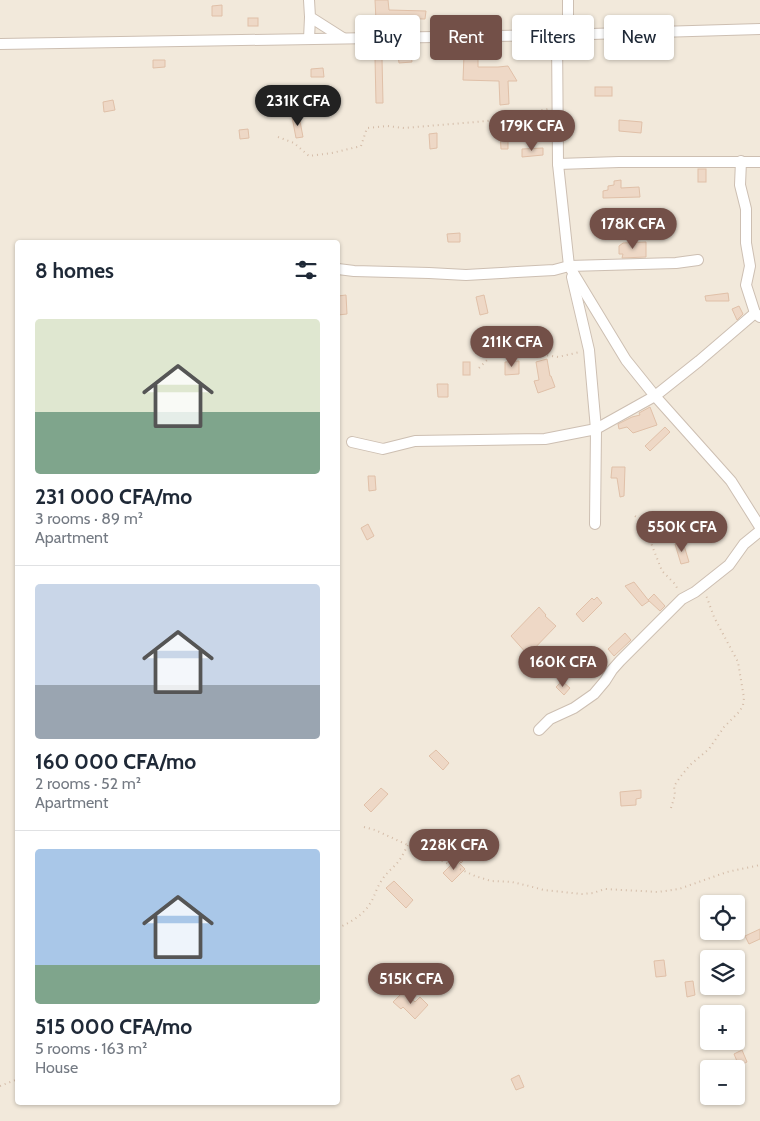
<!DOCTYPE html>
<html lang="en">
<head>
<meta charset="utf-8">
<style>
	:root { --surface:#fff; --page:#f6f6f7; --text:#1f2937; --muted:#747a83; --line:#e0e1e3; --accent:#735048 }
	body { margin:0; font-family:Cabin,sans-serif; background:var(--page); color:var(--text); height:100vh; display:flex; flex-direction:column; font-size:19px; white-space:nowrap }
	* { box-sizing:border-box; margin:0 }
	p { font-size:16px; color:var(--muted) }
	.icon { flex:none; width:28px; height:28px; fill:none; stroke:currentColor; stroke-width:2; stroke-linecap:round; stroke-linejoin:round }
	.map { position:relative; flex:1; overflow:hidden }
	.side { position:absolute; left:15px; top:240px; width:325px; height:865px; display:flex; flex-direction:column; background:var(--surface); border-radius:5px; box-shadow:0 1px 4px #0004 }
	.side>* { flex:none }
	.banner { position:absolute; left:355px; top:15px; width:330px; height:45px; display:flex; gap:10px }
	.fabs { position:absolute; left:700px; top:895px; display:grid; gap:10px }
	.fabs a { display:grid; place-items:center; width:45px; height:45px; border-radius:5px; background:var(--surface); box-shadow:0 1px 4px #0004; font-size:25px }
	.price { position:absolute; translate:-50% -42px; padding:0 11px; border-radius:18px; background:var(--accent); color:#fff; font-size:16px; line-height:32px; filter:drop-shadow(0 1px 2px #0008) }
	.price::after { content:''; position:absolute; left:50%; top:30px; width:15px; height:11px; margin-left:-8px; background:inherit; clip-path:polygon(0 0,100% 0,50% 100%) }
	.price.active { background:#222; color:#fff }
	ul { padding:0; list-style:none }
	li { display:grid; align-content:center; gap:10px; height:265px; padding:0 20px }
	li+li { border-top:1px solid var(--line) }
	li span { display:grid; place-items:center; height:155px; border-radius:5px; color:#555 }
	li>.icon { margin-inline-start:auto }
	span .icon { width:90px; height:90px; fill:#fffc; stroke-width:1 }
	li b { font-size:21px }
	h2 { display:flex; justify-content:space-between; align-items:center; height:60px; padding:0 20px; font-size:21px }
	.chip { padding:0 18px; border-radius:5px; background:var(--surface); box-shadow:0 1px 4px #0004; font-size:18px; line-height:45px }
	.chip.active { background:var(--accent); color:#fff }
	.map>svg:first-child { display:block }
	.residential { fill:#f2e9db; fill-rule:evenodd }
	.building { fill:#eed8c6; stroke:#e0c0a8 }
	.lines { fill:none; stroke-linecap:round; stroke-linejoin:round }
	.minor-casing { stroke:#cdbfb2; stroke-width:12 }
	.path { stroke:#d4bca8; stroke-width:2; stroke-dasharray:1 4; stroke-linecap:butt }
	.minor { stroke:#fff; stroke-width:10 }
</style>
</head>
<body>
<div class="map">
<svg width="760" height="1121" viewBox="0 0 760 1121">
	<rect width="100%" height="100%" fill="#fbf6ec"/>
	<path class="residential" d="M0,0H760V1121H0ZM18,242H338V1102H18ZM709,904H736V931H709ZM709,959H736V986H709ZM709,1014H736V1041H709ZM709,1069H736V1096H709Z"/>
	<g class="building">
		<path d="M375,0H388L389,10L426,11L425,19L389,18V20H376Z"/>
		<path d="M222,5V16H212V6Z"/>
		<rect x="248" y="18" width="10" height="8"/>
		<path d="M411,54L412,62L399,63L398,55Z"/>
		<path d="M464,55H478V67H498L508,66L517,81H508L509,104L500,105L499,81H498L463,80Z"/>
		<path d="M375,58H382L383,103H376Z"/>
		<path d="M153,60H165V67L153,68Z"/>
		<path d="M323,68L324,77H311V69Z"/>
		<rect x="595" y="87" width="17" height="9"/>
		<path d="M113,100L115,110L104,112L103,102Z"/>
		<path d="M299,116L303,137L296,138L292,117Z"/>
		<path d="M619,120L642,122L641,133L619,131Z"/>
		<path d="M248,129L249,138L240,139L239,130Z"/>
		<path d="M437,133V148L430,149L429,134Z"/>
		<path d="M500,133H508V149H501Z"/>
		<path d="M543,148V155L522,157V149Z"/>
		<rect x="698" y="169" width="8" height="13"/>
		<path d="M621,180V188L639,187L640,197L603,198V191L608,190V186L614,185V181Z"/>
		<path d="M460,233V242H448L447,234Z"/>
		<path d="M646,242V257L622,258L623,254H619V246L623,243Z"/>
		<path d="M728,293L729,301H706L705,296Z"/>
		<path d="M346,295L347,314L338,315V296Z"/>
		<path d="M484,295L488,313L480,315L476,297Z"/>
		<path d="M739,306L743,314L737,320L732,309Z"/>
		<path d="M547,359L550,376H551L555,387L538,393L534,381L539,380L536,362Z"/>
		<path d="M519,361V374L505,375V362Z"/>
		<rect x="463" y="362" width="7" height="13"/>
		<path d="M437,384H448V397H438Z"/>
		<path d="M650,407L657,425L633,433L627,427L619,429L618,424L632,417L640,415L639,413Z"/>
		<path d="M665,427L670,432L650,451L645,446Z"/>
		<path d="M612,467H625L624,496L620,497L617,478H611Z"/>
		<path d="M368,476H375L376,490L369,491Z"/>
		<path d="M368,524L374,536L367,540L361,528Z"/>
		<path d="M683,542L689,562L681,564L675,544Z"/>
		<path d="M634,582L649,601L642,606L625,586Z"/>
		<path d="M654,594L665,606L660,611L648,600Z"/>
		<path d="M597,597L602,603L583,622L576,614L592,598L594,600Z"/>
		<path d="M539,607L546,615L545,616L556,626L528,655L511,636Z"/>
		<path d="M625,633L631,640L614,656L608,649Z"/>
		<path d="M561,657L567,663L555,675L549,670Z"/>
		<path d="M562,681L570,688L564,695L556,687Z"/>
		<path d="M436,750L449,763L443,770L429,756Z"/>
		<path d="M381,788L388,794L371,812L364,805Z"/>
		<path d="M641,790V798L636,799V805L621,806L620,792Z"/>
		<path d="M447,839L466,858L461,863L442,844Z"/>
		<path d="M456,860L465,869L452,882L443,873Z"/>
		<path d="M394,881L413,900L406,908L386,888Z"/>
		<path d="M760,929V939L749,944L745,936Z"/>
		<path d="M664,960L666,976L656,977L654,961Z"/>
		<path d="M693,981L695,995L687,997L685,982Z"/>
		<path d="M404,991L415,1002L420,997L428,1005L415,1019L403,1007L401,1009L393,1002Z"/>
		<path d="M742,1050L747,1062L739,1066L734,1054Z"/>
		<path d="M519,1075L524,1087L516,1090L511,1079Z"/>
	</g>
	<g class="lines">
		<defs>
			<g id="minor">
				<path d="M309,0L310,17L343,38"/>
				<path d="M568,34V0"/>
				<path d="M557,35L558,164L569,266L626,360L655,396L731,481L760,527"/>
				<path d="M309,39L310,17"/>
				<path d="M0,44L557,35L760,29"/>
				<path d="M741,161L740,185L746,209V243L750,266L746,285L755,313L760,317"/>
				<path d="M558,164L619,162H760"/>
				<path d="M338,269L354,271L429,273L466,275L554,270L569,266L676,263L698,260"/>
				<path d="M572,277L589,350L596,429L595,524"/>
				<path d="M352,442L383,449L415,441L545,439L596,429L655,396L699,361L755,313"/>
				<path d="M539,730L550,719L574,708L594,694L605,681L612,670L620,661L682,599L695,592L729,565L744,544L760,531"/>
			</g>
		</defs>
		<use href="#minor" class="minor-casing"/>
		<g class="path">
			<path d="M278,137L294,143L309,156L332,153L361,146L367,128L387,126L404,128L487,121L548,109"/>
			<path d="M479,368L495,352H526L558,357L580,352"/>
			<path d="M635,516L647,525L651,543L662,571L675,584L678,590"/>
			<path d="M671,808L675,795L674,786L681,776L690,765L709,749L724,727L740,711L743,705L744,698L738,662L714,617L706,595"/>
			<path d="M364,827L375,830L475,876L491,881L512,882L529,886L544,890L582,894L593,893L605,889L658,892L679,889L727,872L760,865"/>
			<path d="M338,928C349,923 362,916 369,905C375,897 376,888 382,880C386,873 393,868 398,862C401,859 405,850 408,845"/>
			<path d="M0,1086L18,1079"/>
		</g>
		<use href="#minor" class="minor"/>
	</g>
</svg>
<div class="fabs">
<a><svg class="icon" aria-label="locate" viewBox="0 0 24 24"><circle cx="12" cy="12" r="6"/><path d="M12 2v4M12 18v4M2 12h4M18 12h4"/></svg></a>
<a><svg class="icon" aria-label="layers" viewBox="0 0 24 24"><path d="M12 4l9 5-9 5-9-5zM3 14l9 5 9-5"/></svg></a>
<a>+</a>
<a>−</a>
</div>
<b class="price active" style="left:298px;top:127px">231K CFA</b>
<b class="price" style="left:532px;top:152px">179K CFA</b>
<b class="price" style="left:633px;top:250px">178K CFA</b>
<b class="price" style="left:512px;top:368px">211K CFA</b>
<b class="price" style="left:682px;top:553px">550K CFA</b>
<b class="price" style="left:563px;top:688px">160K CFA</b>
<b class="price" style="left:454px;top:871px">228K CFA</b>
<b class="price" style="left:411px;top:1005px">515K CFA</b>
<div class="banner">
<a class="chip">Buy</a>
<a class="chip active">Rent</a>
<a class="chip">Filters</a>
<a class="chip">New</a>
</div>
<section class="side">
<h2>8 homes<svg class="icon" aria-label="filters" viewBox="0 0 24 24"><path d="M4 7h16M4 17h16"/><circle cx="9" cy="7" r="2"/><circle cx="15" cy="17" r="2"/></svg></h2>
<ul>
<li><span style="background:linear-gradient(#dfe7d0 60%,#7fa58c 0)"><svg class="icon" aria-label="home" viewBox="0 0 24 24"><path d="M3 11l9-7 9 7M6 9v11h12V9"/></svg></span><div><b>231 000 CFA/mo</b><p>3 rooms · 89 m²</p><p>Apartment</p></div></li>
<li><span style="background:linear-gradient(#c9d6e8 65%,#9aa5b1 0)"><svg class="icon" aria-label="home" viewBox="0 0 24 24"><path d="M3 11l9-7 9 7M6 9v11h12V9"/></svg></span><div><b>160 000 CFA/mo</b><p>2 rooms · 52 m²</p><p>Apartment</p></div></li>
<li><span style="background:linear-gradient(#a9c7e8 75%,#7fa58c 0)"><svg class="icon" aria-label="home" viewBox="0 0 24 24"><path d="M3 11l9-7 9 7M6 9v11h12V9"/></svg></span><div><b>515 000 CFA/mo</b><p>5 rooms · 163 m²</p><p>House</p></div></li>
</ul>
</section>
</div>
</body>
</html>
